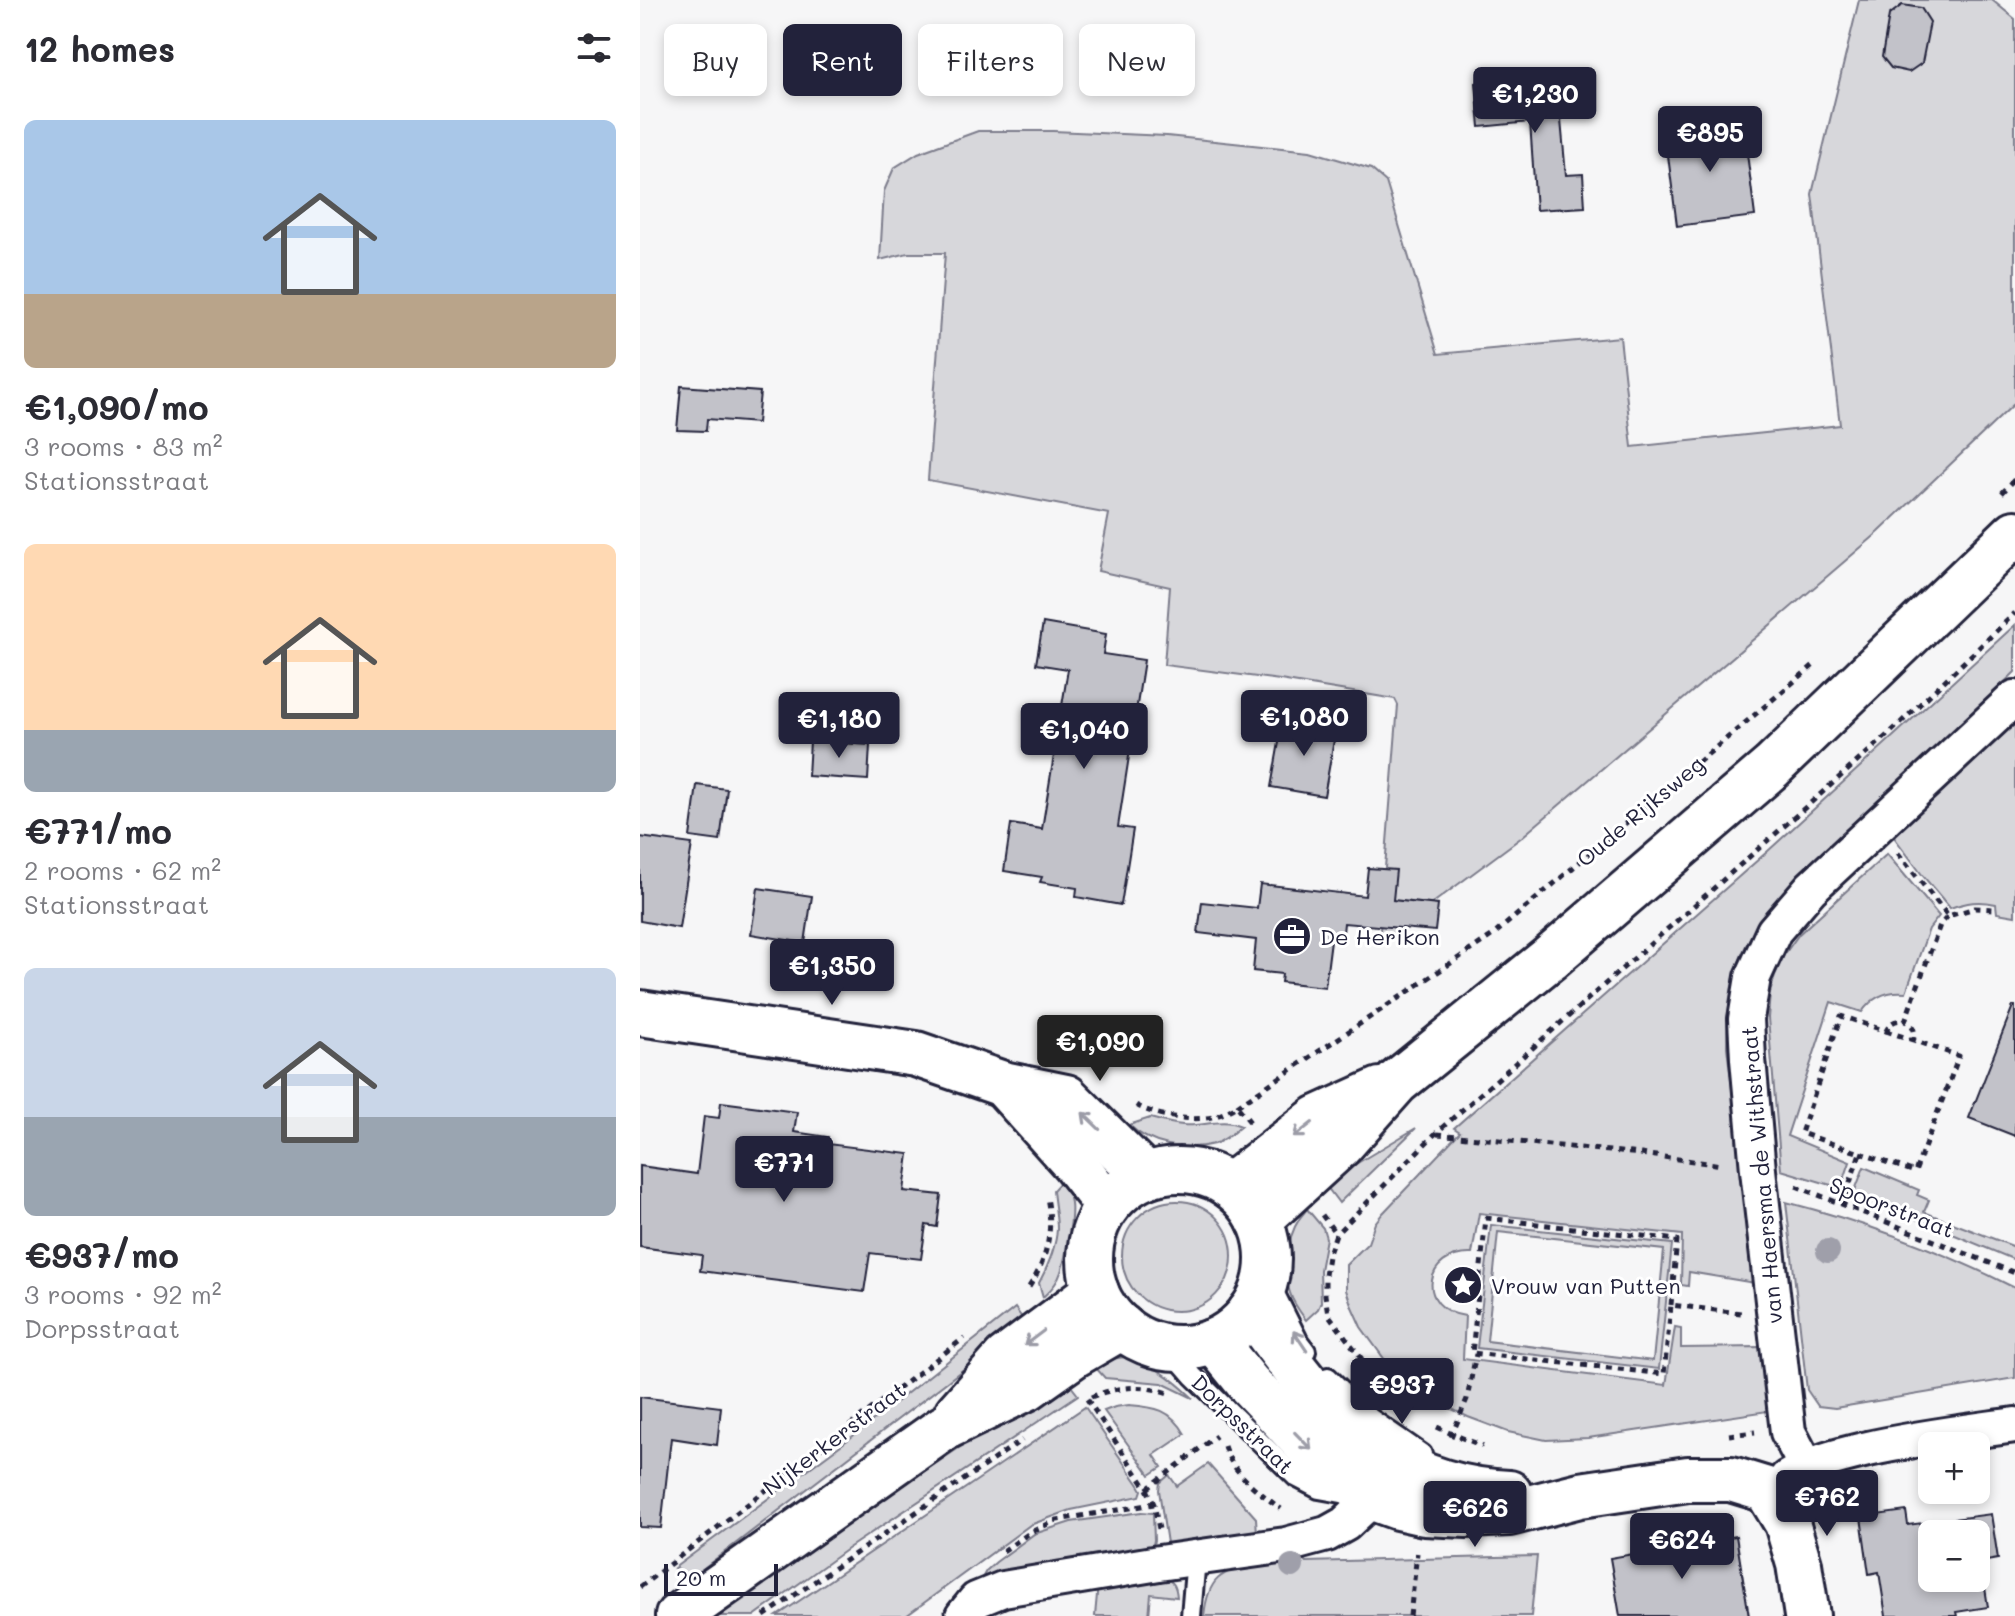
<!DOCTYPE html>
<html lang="en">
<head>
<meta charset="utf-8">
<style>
	:root { --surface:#fff; --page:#f2f2f3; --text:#2b2b33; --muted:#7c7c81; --accent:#22223b }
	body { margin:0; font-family:Mali,sans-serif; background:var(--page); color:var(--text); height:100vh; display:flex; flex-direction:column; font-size:30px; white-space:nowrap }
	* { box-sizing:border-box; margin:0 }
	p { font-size:26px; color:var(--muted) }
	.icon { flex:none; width:44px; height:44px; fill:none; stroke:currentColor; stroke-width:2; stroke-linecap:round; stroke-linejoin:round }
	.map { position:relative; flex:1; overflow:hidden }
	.panel { display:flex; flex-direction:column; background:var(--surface); width:640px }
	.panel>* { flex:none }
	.banner { position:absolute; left:24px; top:24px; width:760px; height:72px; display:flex; gap:16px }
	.buttons { position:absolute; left:1278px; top:1432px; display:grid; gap:16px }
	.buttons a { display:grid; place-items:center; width:72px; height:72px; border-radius:12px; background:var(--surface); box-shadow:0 4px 12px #0003; font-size:40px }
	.scale { position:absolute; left:24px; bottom:20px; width:114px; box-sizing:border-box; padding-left:8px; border:4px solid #22223b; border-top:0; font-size:22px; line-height:28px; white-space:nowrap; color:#22223b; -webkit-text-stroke:6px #fff; paint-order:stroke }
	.price { position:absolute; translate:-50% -68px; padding:0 18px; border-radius:8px; background:var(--accent); color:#fff; font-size:26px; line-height:52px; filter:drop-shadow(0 2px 4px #0008) }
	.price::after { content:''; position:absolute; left:50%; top:48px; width:24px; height:18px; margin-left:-12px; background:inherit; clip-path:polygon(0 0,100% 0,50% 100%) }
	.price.active { background:#222; color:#fff }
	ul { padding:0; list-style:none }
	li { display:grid; align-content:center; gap:16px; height:424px; padding:0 24px }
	li span { display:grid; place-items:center; height:248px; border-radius:12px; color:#555 }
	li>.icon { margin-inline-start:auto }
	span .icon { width:144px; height:144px; fill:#fffc; stroke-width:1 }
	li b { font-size:34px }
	h2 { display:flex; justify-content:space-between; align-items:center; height:96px; padding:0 24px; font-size:34px }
	.pill { padding:0 28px; border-radius:12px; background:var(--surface); box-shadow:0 4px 12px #0003; font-size:28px; line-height:72px }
	.pill.active { background:var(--accent); color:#fff }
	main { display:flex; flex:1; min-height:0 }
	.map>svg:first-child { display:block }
	.green { fill:#d7d7db; stroke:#7c7c8b; stroke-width:2; fill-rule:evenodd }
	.building { fill:#c2c2c9; stroke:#22223b; stroke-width:2; fill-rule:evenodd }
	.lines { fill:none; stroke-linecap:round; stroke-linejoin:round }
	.lane-casing { stroke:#22223b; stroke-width:24 }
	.street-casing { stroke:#22223b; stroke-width:40 }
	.secondary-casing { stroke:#22223b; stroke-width:50 }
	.primary-casing { stroke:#22223b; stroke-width:50 }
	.path { stroke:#22223b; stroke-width:5; stroke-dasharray:6 6; stroke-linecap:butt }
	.lane { stroke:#fff; stroke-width:18 }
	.street { stroke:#fff; stroke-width:34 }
	.secondary { stroke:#fff; stroke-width:44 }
	.primary { stroke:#fff; stroke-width:44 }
	.tree { fill:#9f9faa }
	.oneway { stroke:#9c9ca7 }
	.labels { text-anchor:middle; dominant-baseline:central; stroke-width:6; stroke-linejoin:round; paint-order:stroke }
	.street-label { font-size:22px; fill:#22223b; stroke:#fff }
	.poi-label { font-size:22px; fill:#22223b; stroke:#fff; text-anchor:start }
</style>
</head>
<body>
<main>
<section class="panel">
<h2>12 homes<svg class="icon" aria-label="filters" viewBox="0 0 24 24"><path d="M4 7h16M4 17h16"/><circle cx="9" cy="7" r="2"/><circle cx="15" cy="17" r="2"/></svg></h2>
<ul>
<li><span style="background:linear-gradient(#a9c7e8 70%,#b9a48a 0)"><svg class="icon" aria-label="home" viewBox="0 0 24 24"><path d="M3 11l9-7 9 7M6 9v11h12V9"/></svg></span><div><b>€1,090/mo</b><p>3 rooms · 83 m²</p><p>Stationsstraat</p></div></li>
<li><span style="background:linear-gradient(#ffd9b3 75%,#9aa5b1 0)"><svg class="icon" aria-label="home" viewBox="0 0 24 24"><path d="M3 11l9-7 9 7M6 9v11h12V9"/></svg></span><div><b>€771/mo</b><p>2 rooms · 62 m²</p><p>Stationsstraat</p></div></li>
<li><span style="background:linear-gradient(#c9d6e8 60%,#9aa5b1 0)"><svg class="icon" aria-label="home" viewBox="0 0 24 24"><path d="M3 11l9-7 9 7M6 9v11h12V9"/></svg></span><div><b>€937/mo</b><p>3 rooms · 92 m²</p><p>Dorpsstraat</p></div></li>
</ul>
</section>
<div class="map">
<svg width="1375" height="1616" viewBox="0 0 1375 1616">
	<rect width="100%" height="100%" fill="#f6f6f7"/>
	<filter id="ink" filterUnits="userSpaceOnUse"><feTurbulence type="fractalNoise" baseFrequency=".0125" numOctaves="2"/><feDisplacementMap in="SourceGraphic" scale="16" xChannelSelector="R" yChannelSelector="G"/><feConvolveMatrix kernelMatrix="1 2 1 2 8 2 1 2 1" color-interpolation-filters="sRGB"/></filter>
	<g filter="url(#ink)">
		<g class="green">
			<path d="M1219,0H1352L1375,19V403L1239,532L882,837L739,943L758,705L755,699L640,680L524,665L530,587L458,571L469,514L288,480L305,253H268L240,260L244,191L254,168L278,153L338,131H413L527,136L670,151L731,169L746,182L798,354L980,337L992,447L1200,425L1172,194Z"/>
			<path d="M1375,625V672C1319,726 1263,780 1207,833C1173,866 1122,908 1103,952C1089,984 1087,1013 1087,1047L1115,1283L1049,1272L1048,1286L1041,1285L1042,1235L839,1213L832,1254C783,1252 776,1309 825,1316L823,1359L1026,1385L1035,1327L1041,1328V1348L1120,1347L1128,1411L948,1438L906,1440L868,1432L828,1417L781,1394L748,1364L721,1327L712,1307L706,1290V1265L728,1243L735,1223L743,1213L820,1132L814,1128L1128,851Z"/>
			<path d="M1375,720V916L1357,913L1356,904C1338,900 1327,902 1310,908L1283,876L1251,833L1317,776Z"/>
			<path d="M1247,854L1299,916L1289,929L1266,992C1247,990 1233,996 1222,1012L1191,1002L1147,1136L1210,1162L1201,1188L1141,1170L1128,1018L1130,993L1135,975L1144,955L1159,934Z"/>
			<path d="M510,1118C521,1121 532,1124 543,1125C564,1127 581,1117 601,1126C593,1133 584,1141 574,1144C545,1152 509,1145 489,1125Z"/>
			<path d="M776,1128L699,1203L684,1183Z"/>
			<path d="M1224,1167L1279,1190L1277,1195L1289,1200L1284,1212L1375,1247V1260L1214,1193Z"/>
			<path d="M422,1180C426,1187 430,1195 431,1203C433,1218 426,1257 421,1272C418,1282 411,1290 403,1297L399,1283C408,1266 416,1248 417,1229C417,1216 414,1203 413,1190Z"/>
			<circle cx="537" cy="1256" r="55"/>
			<path d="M1146,1202C1224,1222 1302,1251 1375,1288V1378L1195,1408L1178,1406L1167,1390Z"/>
			<path d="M667,1209L683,1228L686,1238L680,1270L681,1302L678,1309L666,1320C660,1312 653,1303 650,1293C641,1266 648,1229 667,1209Z"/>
			<path d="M851,1225L1032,1244L1019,1369L837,1348ZM858,1232L1024,1250L1013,1361L847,1341Z"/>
			<path d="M375,1308L385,1322L52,1577L34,1568L213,1436Z"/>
			<path d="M485,1357C512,1362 534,1380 553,1398L522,1383L465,1378L454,1366L471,1359Z"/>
			<path d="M424,1377L438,1395L207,1549L114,1616H77L240,1501Z"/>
			<path d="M489,1405C515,1407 531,1409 545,1434L514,1455L522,1467L510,1475L464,1411L475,1407Z"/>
			<path d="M445,1407L499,1485L502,1490L500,1496L431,1510L390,1525L266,1616H137Z"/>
			<path d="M568,1464L616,1518L617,1534L528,1550L519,1490L520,1483L529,1475L537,1486Z"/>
			<path d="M501,1512L513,1513L514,1540L512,1550L341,1580L346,1571L356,1562L394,1534L431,1522Z"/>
			<path d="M658,1554L666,1562L897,1556L891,1616H564C568,1577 581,1572 615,1564C630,1561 644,1557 658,1554Z"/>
			<path d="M523,1578C534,1581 536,1586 537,1597L511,1594L509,1616H455L458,1584Z"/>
		</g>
		<g class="building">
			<path d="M1262,5L1281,8L1290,22L1282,63L1269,72L1251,68L1242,57L1249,15Z"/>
			<path d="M917,76L926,175L943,174L945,207L896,210L890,122L840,127L836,83Z"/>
			<path d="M1103,122L1115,216L1037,226L1025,132Z"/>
			<path d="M41,386L120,392L117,423L67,419L66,431L37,430Z"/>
			<path d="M403,623L466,634L463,654L504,660L478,827L493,829L481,905L436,897L437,888L400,882L402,877L364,871L371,824L402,829L428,669L396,664Z"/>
			<path d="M643,720L696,729L684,796L631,787Z"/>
			<path d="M170,741L230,745L228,780L168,776Z"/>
			<path d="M57,785L87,789L80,841L50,837Z"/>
			<path d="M0,837L52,844L39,928L0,921Z"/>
			<path d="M728,868L756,870L753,900L798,905L795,931L704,923L702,942L691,940L685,987L641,982L642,974L613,971L616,940L558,933L562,902L617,908L620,884L725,896Z"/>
			<path d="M118,888L172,896L165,943L111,934Z"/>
			<path d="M1373,1006H1375V1136L1329,1118Z"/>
			<path d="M81,1102L157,1112L154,1132L188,1137L187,1144L269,1154L264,1191L301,1195L297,1227L286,1225L281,1259L230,1253L224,1292L60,1271L62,1255L0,1247V1166L57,1174L64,1116L79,1118Z"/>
			<path d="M0,1397L81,1407L77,1445L31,1438L21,1528L0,1527Z"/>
			<path d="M1266,1511L1268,1525L1351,1514L1358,1559L1341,1562L1348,1607L1316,1612L1317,1616H1246L1239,1572L1229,1574L1221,1517ZM1292,1534H1336V1578H1292Z"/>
			<path d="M1096,1536L1109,1616H980L970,1558Z"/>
		</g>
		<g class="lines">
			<defs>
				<g id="lane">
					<path d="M626,1276L659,1342L666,1351"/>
					<path d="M528,1347L553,1376L656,1477L679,1489L707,1494"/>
					<path d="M688,1377L730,1418L782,1454"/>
					<path d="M551,1616L556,1558"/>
				</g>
				<g id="street">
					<path d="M1166,1466L1148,1432L1118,1170L1108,1059L1106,1019L1113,977L1134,931L1171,888L1375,698"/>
					<path d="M1147,1478C1173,1462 1199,1456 1228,1449C1277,1438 1326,1432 1375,1425"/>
					<path d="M323,1616L336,1600L363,1589L519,1563L646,1545L687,1534L705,1524L749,1483"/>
				</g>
				<g id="secondary">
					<path d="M0,1013L276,1054L363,1084L426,1097L506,1176"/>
					<path d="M363,1084L434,1163L467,1205"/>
					<path d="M611,1311C644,1355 676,1401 717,1437C724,1444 734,1449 742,1454C780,1478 824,1491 869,1493"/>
					<path d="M574,1341L608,1383L679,1458L733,1498L758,1507L785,1513L827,1515L869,1513L940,1495L1048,1479H1091L1127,1490L1147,1523L1159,1564L1167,1616"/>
				</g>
				<g id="primary">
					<circle cx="539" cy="1259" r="89"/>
					<path d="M590,1186L678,1118L740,1090"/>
					<path d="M619,1220L701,1145L757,1082L910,958L1132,767L1375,533"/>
					<path d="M317,1413L365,1359L456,1291"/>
					<path d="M38,1616L304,1428L387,1388L434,1355L482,1327"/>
				</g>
			</defs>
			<use href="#lane" class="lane-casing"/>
			<use href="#street" class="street-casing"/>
			<use href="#secondary" class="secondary-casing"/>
			<use href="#primary" class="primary-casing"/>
			<g class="path">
				<path d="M1362,493L1375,479"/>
				<path d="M1258,853L1308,916L1335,908L1354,909"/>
				<path d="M1246,1031L1273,1040"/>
				<path d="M496,1105C515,1117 559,1123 579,1115C585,1113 591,1109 597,1106L610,1122"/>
				<path d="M597,1106L853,935L1175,664"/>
				<path d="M797,1134L1001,1154L1082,1165"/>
				<path d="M1220,1153L1275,1172L1319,1056L1273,1040C1276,1031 1274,1025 1265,1021"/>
				<path d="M1156,1186L1375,1273"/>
				<path d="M1202,1206L1220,1153L1161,1133L1201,1016L1246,1031C1250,1023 1255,1019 1265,1021L1300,925L1308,916"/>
				<path d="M682,1215L696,1234"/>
				<path d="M389,1287C407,1260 414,1230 407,1198"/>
				<path d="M1031,1305L1037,1240L846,1218L832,1353L1024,1374L1031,1305L1101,1313"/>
				<path d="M451,1397C478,1386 504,1384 531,1394"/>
				<path d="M447,1399L507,1489L514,1504L519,1529"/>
				<path d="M763,1403L728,1367L688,1314L685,1295V1275L688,1256L696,1234L796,1133L1252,731L1375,613"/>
				<path d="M797,1427L812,1434L843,1446"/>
				<path d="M1089,1435L1115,1432"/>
				<path d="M811,1437L827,1399L836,1354"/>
				<path d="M584,1446C593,1474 618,1491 641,1509"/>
				<path d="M507,1489L576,1436"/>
				<path d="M363,1551L391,1532L417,1520L514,1504"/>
				<path d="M0,1587L324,1338"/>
				<path d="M124,1616L382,1440"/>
				<path d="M770,1616L777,1553"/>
			</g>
			<use href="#lane" class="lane"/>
			<use href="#street" class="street"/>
			<use href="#secondary" class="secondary"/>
			<use href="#primary" class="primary"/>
		</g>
		<g class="tree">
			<circle cx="1188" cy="1251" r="12"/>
			<circle cx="652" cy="1566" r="12"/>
		</g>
		<defs><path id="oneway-shaft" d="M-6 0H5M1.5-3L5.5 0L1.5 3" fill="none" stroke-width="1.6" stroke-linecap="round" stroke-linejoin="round" transform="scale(2)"/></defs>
		<g class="oneway">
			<use href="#oneway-shaft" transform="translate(451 1121) rotate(-136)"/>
			<use href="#oneway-shaft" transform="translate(663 1130) rotate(142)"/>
			<use href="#oneway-shaft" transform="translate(394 1338) rotate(143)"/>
			<use href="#oneway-shaft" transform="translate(660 1341) rotate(-124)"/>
			<use href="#oneway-shaft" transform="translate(663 1441) rotate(46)"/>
		</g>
	</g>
	<defs>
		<symbol id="office-disc" viewBox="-11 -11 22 22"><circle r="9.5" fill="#22223b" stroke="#fff"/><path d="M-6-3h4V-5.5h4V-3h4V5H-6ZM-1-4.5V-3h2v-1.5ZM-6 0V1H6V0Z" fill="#fff"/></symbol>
		<symbol id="sight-disc" viewBox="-11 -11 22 22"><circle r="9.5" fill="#22223b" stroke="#fff"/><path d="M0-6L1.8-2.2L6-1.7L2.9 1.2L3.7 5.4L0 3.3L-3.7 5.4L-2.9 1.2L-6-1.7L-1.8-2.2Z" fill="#fff"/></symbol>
	</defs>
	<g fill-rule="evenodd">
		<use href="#office-disc" x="630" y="914" width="44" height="44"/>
		<use href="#sight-disc" x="801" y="1263" width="44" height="44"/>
	</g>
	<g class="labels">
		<g class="street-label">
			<text transform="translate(1000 811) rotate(-40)">Oude Rijksweg</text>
			<text transform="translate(1121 1175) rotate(-95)">van Haersma de Withstraat</text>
			<text transform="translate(1252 1207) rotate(21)">Spoorstraat</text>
			<text transform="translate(603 1424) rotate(44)">Dorpsstraat</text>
			<text transform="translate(194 1438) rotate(-37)">Nijkerkerstraat</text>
		</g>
		<g class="poi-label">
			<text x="680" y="936">De Herikon</text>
			<text x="851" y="1285">Vrouw van Putten</text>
		</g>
	</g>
</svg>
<div class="buttons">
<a>+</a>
<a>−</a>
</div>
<div class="scale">20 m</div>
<b class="price" style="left:895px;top:135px">€1,230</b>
<b class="price" style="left:1070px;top:174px">€895</b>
<b class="price" style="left:664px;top:758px">€1,080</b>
<b class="price" style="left:199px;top:760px">€1,180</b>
<b class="price" style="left:444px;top:771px">€1,040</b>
<b class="price" style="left:192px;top:1007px">€1,350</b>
<b class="price active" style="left:460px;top:1083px">€1,090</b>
<b class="price" style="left:144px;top:1204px">€771</b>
<b class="price" style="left:762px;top:1426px">€937</b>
<b class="price" style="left:1187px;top:1538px">€762</b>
<b class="price" style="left:835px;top:1549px">€626</b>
<b class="price" style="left:1042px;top:1581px">€624</b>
<div class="banner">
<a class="pill">Buy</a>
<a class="pill active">Rent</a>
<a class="pill">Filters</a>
<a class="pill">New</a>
</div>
</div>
</main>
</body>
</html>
